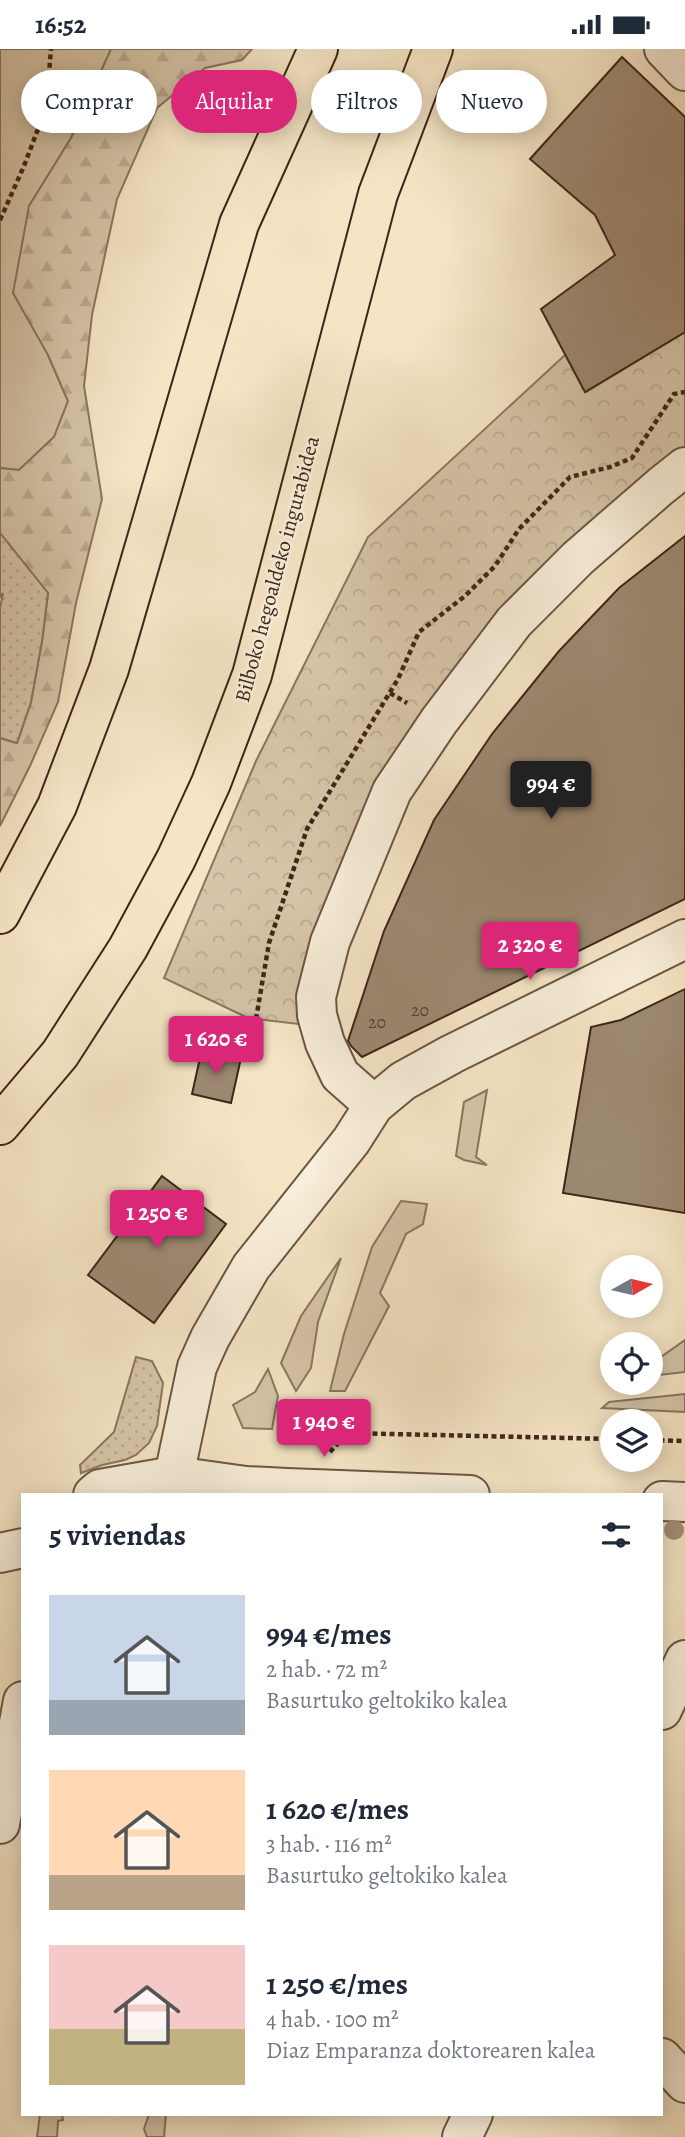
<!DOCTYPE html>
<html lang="es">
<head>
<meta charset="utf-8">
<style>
	:root { --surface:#fff; --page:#f2f2f3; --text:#1f2937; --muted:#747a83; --accent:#db2777 }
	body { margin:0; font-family:Alegreya,serif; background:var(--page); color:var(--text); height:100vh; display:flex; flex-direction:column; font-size:26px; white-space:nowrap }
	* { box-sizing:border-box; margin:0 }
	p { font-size:23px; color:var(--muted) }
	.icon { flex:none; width:38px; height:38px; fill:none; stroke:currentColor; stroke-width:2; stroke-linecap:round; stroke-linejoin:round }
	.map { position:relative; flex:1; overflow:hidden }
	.drawer { position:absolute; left:21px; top:1444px; width:642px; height:623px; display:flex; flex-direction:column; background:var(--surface); border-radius:0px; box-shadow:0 4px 18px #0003 }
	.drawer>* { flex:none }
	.top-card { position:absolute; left:21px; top:21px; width:644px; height:63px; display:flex; gap:14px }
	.needle { width:46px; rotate:82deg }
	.buttons { position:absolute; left:600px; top:1206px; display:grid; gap:14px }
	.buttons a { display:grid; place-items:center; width:63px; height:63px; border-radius:50%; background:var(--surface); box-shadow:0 4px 18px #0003; font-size:35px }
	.price { position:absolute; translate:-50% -60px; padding:0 16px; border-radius:7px; background:var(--accent); color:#fff; font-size:23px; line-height:46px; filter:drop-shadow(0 2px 4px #0008) }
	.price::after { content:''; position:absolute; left:50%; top:42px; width:21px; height:16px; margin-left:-10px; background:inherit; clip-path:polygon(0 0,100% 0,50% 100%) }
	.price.on { background:#222; color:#fff }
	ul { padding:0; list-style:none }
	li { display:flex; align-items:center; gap:21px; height:175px; padding:0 28px }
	li span { display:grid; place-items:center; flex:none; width:196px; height:140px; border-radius:0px; color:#555 }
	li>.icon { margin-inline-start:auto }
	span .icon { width:84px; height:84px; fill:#fffc; stroke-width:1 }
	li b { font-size:30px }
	h2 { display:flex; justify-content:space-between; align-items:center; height:84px; padding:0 28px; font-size:30px }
	.tag { padding:0 24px; border-radius:32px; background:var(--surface); box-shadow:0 4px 18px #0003; font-size:24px; line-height:63px }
	.tag.on { background:var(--accent); color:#fff }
	.status { display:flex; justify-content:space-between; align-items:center; height:49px; padding:0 35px; background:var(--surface); direction:ltr }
	.status svg { height:19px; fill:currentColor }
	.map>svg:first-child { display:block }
	.grass { fill:#d6c5a8; stroke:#8a7660; stroke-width:2 }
	.forest { fill:url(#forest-firs); stroke:#8a7660; stroke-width:2 }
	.park { fill:url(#park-crowns); stroke:#8a7660; stroke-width:2 }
	.garden { fill:url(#garden-dots); stroke:#8a7660; stroke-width:2 }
	.building { fill:#9d8972; stroke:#3e2618; stroke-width:2 }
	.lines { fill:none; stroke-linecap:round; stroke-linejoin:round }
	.minor-casing { stroke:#6c5643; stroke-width:42 }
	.highway-casing { stroke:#3e2618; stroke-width:42 }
	.path { stroke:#3e2618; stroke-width:4.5; stroke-dasharray:5 3.5; stroke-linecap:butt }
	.minor { stroke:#f8eed9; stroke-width:38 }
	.highway { stroke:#f5e5c5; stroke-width:38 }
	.tree { fill:#a5927a }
	.labels { text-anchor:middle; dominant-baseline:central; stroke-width:5; stroke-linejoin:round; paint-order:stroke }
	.number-label { font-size:18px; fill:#563f2e }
	.street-label { font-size:21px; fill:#3e2618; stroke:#f8eed9 }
</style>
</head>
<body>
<div class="status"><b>16:52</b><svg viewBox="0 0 49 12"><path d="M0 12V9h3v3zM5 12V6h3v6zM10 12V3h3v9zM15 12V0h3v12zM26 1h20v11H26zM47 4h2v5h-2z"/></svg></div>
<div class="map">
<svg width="685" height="2088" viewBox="0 0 685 2088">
	<defs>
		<pattern id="forest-firs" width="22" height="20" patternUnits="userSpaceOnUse" patternTransform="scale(1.75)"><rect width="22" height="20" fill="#d6c5a8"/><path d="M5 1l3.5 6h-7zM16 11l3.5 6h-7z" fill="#b9a990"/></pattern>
		<pattern id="park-crowns" width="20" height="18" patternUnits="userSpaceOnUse" patternTransform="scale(1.75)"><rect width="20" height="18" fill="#d6c5a8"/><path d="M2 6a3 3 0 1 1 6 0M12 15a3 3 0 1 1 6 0" fill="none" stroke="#b9a990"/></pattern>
		<pattern id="garden-dots" width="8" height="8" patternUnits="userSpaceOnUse" patternTransform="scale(1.75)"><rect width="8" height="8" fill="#d6c5a8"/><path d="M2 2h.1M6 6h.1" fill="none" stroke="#b9a990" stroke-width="1.8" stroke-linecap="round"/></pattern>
	</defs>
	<rect width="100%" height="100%" fill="#f5e5c5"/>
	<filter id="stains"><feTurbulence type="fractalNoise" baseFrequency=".00286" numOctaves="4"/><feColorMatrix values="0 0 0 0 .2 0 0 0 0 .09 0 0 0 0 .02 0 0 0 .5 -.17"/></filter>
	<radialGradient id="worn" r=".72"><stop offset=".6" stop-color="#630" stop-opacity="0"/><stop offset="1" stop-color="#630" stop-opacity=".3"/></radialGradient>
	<g class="grass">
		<path d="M0,0H111L71,89L29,157L48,306L68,352L54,388L19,421L0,419Z"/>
		<path d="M487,1041L476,1108L487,1116L464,1111L456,1107L464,1053Z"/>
		<path d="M401,1152L427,1155L423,1175L406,1185L380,1244L389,1257L345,1342H330L344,1285L372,1198Z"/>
		<path d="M341,1209L318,1273L311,1319L296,1342L281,1314L301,1267Z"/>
		<path d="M685,1291V1323L651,1327V1315Z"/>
		<path d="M268,1320L278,1347L272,1380L243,1379L233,1356L255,1343Z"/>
		<path d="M685,1345V1363L602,1359L609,1353Z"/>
		<path d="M40,2065H62L63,2071L58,2072L57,2088H37Z"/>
		<path d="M149,2065H166L164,2088H147L144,2080Z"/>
	</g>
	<path class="forest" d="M111,0H252L242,11L205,19L157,59L117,150L92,266L84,337L102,450L76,554L58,653L30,717L0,777V689L17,694L31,653L42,592L48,544L0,484V419L19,421L54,388L68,352L48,306L13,244L29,157L71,89Z"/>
	<path class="park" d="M685,283V409L464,624L307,976L248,969L164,929L256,712L368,488L566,305L586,343Z"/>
	<g class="garden">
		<path d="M0,484L48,544L42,592L31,653L17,694L0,689V559L3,544L0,548Z"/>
		<path d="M136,1308L152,1312L163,1334L157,1377L149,1394L136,1406L125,1411L102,1416L81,1424L80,1416L114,1383Z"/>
	</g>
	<g class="building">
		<path d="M622,8L685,68V283L585,343L541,260L615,206L595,166L530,110Z"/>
		<path d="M685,487V850L362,1008L351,997L348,992L384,882L434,771L492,685L559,602L619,539Z"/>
		<path d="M685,940V1164L563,1144L591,978L621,971Z"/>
		<path d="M202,1000L241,1009L231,1054L192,1045Z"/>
		<path d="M162,1127L226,1175L154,1274L88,1226Z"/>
	</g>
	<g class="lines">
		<defs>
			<g id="minor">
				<path d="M664,0L685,22"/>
				<path d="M374,1056L340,1026L325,994L317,966L316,948L330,893L392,742L439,672L514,573L578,509L661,437L685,418"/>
				<path d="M174,1427L197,1318L210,1289L251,1218L351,1092L374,1056L403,1032L452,1005L685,890"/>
				<path d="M93,1446L100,1440L174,1427L246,1437L287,1439L470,1446"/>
				<path d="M662,1452L685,1453"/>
				<path d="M0,1504L23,1499"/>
				<path d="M662,1661L685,1611"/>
				<path d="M0,1775L23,1652"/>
				<path d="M662,2009L685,2034"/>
				<path d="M462,2088L473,2065"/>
			</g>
			<g id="highway">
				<path d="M0,865L57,757L109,620L239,175L318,0"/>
				<path d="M0,1076L60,1005L128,899L176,810L211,734L252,626L378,145L433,0"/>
			</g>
		</defs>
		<use href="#minor" class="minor-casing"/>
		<use href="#highway" class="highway-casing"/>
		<g class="path">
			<path d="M0,171L24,117L46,59L51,0"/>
			<path d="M390,644L407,654"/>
			<path d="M256,970L269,894L307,780L398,630L419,583L465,547L495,517L519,480L570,428L610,418L632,409L674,345L685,343"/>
			<path d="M651,1391L685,1392"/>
			<path d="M330,1403L347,1384L612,1390"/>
		</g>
		<use href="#minor" class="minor"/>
		<use href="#highway" class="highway"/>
	</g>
	<circle class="tree" cx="674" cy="1481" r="10"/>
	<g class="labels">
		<g class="number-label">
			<text x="420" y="961">20</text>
			<text x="377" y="973">20</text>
		</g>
		<g class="street-label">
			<text transform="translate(277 520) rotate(-75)">Bilboko hegoaldeko ingurabidea</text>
		</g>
	</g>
	<rect width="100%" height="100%" filter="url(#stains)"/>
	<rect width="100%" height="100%" fill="url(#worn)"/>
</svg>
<div class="buttons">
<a><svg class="needle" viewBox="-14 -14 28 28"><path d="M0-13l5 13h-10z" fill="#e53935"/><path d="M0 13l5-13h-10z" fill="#747a83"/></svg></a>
<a><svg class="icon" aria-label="locate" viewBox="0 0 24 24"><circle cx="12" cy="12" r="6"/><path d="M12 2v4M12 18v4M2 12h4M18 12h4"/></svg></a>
<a><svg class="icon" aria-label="layers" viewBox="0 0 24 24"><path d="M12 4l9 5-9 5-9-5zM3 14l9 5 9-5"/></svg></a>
</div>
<b class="price on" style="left:551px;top:772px">994 €</b>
<b class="price" style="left:530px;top:933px">2 320 €</b>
<b class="price" style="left:216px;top:1027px">1 620 €</b>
<b class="price" style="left:157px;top:1201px">1 250 €</b>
<b class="price" style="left:324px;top:1410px">1 940 €</b>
<div class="top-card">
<a class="tag">Comprar</a>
<a class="tag on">Alquilar</a>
<a class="tag">Filtros</a>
<a class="tag">Nuevo</a>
</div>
<section class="drawer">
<h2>5 viviendas<svg class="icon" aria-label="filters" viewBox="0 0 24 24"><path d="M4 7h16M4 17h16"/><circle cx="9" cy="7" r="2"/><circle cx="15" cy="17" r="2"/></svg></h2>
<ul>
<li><span style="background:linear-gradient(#c9d6e8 75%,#9aa5b1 0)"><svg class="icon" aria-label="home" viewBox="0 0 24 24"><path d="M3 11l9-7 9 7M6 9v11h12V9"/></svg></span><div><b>994 €/mes</b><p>2 hab. · 72 m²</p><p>Basurtuko geltokiko kalea</p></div></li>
<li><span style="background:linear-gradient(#ffd9b3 75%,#b9a48a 0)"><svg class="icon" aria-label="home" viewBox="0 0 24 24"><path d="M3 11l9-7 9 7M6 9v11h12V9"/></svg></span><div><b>1 620 €/mes</b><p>3 hab. · 116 m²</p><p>Basurtuko geltokiko kalea</p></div></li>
<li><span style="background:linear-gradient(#f6c9c9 60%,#c2b280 0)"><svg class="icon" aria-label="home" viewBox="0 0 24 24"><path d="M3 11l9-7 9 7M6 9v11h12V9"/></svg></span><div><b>1 250 €/mes</b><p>4 hab. · 100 m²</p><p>Diaz Emparanza doktorearen kalea</p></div></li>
</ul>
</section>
</div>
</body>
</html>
